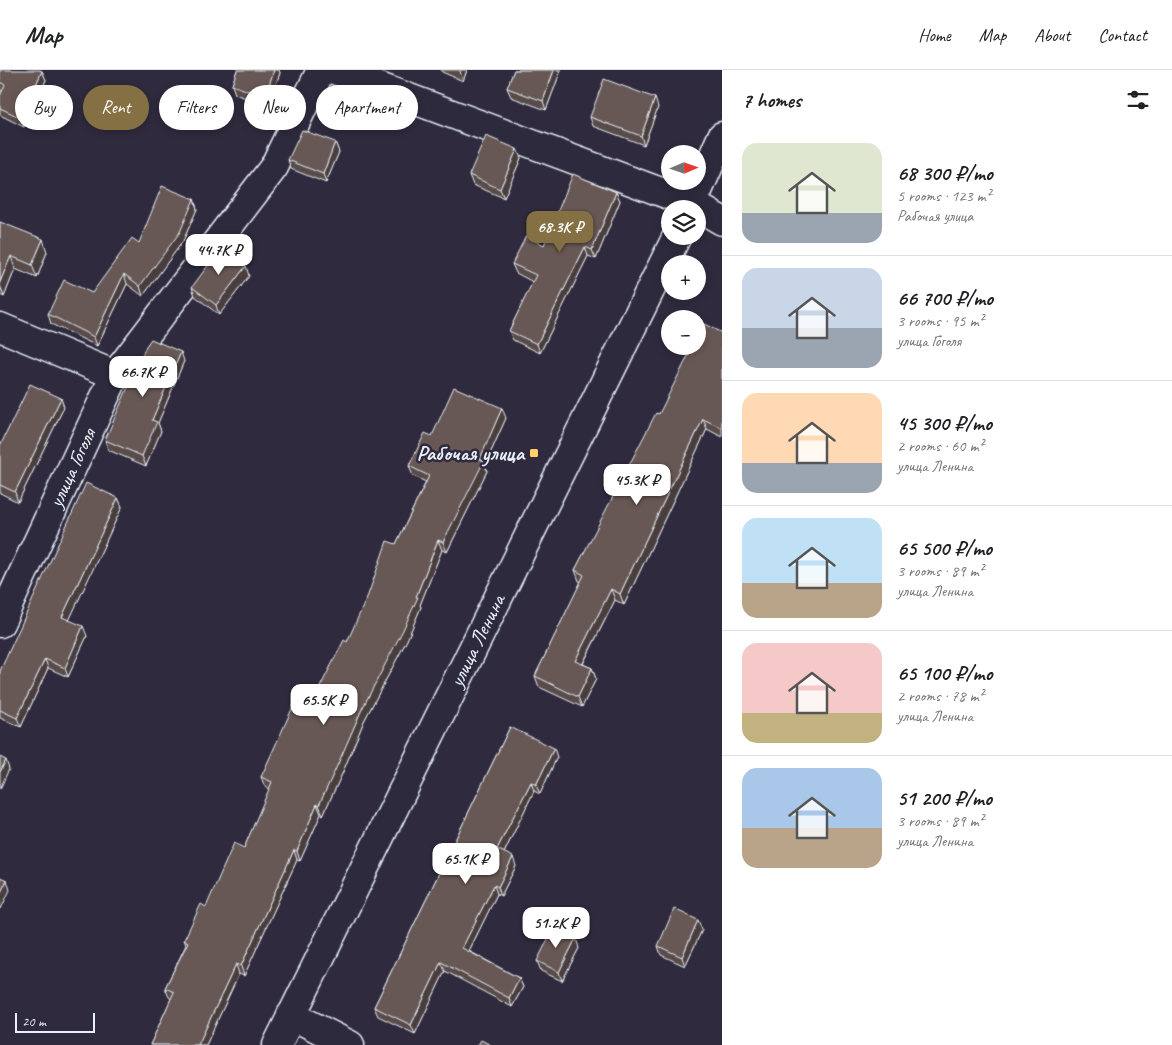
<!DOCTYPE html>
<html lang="en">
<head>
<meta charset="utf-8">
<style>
	:root { --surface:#fff; --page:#f6f6f6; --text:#202124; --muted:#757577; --line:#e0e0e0; --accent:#847042 }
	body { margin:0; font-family:Caveat,sans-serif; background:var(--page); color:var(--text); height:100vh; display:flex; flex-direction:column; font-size:19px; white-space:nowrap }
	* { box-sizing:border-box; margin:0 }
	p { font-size:16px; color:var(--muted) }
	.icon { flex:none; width:28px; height:28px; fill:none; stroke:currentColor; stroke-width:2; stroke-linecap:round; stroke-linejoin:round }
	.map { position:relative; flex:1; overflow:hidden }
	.sheet { display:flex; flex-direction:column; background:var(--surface); width:450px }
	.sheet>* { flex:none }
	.guide { position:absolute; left:15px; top:15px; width:475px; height:45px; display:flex; gap:10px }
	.needle { width:32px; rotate:88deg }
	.fabs { position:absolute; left:661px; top:75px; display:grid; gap:10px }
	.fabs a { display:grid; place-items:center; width:45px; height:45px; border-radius:50%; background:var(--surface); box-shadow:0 2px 8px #0003; font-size:25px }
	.scale { position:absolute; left:15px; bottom:12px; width:80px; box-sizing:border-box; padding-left:5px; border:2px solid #e8f1f8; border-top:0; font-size:14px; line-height:18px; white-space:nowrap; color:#e8f1f8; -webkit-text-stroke:4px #2f2a3d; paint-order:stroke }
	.price { position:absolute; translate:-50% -42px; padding:0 11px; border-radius:10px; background:#fff; color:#222; font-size:16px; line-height:32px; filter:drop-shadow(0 1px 2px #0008) }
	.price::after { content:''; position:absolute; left:50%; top:30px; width:15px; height:11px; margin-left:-8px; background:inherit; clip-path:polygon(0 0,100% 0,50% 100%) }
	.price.active { background:var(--accent); color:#fff }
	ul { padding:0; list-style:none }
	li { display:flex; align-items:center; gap:15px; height:125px; padding:0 20px }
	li+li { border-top:1px solid var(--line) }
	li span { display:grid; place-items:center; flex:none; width:140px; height:100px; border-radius:15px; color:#555 }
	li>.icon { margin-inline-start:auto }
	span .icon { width:60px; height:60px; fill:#fffc; stroke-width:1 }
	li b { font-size:21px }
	h2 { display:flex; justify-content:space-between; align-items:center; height:60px; padding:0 20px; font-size:21px }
	.pill { padding:0 18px; border-radius:22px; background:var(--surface); box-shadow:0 2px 8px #0003; font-size:18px; line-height:45px }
	.pill.active { background:var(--accent); color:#fff }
	header { display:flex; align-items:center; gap:30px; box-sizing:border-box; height:70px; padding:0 25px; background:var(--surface); border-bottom:1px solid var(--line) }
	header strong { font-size:24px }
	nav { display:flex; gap:28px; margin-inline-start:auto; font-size:18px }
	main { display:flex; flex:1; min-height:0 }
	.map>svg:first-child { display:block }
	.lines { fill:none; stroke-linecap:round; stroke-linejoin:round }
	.street-casing { stroke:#e8f1f8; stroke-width:31 }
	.secondary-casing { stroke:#e8f1f8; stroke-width:31 }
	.street { stroke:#2f2a3d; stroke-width:28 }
	.secondary { stroke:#2f2a3d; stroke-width:28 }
	.wall { fill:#594c49; stroke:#e8f1f8 }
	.shaded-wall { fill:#483e3c; stroke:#e8f1f8 }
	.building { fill:#675855; stroke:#e8f1f8 }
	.poi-dot { fill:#ffd166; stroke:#2f2a3d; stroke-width:2 }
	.labels { text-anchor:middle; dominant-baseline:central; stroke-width:5; stroke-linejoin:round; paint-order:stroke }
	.poi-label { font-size:21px; font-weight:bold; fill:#e8f1f8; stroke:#2f2a3d; text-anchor:end }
	.street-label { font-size:21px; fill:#e8f1f8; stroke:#2f2a3d }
</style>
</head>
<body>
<header>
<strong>Map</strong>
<nav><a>Home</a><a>Map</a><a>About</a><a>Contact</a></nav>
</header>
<main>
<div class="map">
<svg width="722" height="975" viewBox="0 0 722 975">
	<rect width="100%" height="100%" fill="#2f2a3d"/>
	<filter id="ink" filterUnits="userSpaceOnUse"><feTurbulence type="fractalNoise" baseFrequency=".02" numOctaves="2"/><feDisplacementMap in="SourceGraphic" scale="10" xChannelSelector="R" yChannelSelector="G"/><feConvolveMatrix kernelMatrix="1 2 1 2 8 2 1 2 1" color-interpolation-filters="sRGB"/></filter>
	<g filter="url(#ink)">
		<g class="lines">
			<defs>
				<g id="street">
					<path d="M334,0L693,134L722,151"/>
					<path d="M0,257L115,305"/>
					<path id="s1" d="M0,553L115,305L274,97L321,0"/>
					<path d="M291,945L350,975"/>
				</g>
				<g id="secondary">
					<path d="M690,139L722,66"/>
					<path id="s2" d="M277,975L677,166"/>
				</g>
			</defs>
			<use href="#street" class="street-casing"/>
			<use href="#secondary" class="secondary-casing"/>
			<use href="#street" class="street"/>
			<use href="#secondary" class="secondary"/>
		</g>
		<g class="wall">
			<path d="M0,0L42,1L46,10L24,57L0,45V26L2,21L0,20Z"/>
			<path d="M237,0H279L280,3L268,36L235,24L232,15Z"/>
			<path d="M441,0H467L463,11L442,2Z"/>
			<path d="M514,0H561L546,40L511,27L507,18Z"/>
			<path d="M658,37L644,75L593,56L590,47Z"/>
			<path d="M335,72L339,82L326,113L291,99L288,90Z"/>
			<path d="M521,88L504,128L473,115L469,105Z"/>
			<path d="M616,122L620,131L596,189L588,186L540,283L513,270L509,261L533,212L516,203L512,194L544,175Z"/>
			<path d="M194,129L197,139L183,171L143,226L127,214L97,276L51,254L48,244L92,223L139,173Z"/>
			<path d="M0,152L47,182L37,208L15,199L4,227L0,225Z"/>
			<path d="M249,206L219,245L195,226L192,217Z"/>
			<path d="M722,263V367L707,359L624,535L615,530L583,594L592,598L596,609L582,637L539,617L535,606L581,512L579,511L575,500L659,344Z"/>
			<path d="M184,291L158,353L161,361L146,396L108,380L105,370Z"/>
			<path d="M64,337L18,432L0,423V374H1Z"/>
			<path d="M506,348L485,395L487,401L447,482L442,480L420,535L421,537L407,570L364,651L342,704L323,745L321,744L300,791L297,790L244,906L239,904L206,975H150L171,929L169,927L165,918L186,875L184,870L244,778L270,719L265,717L261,707L316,625L347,572L396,474L426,412L413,406L409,396L432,366Z"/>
			<path d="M118,428L122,437L69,550L87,566L68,607L48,598L21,657L0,648V601Z"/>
			<path d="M510,657L557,687L540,724L534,721L504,783L516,796L501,826L497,824L469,881L519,908L523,917L512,937L445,901L415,964L378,946L374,937Z"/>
			<path d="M702,860L685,896L661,885L658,876Z"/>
			<path d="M579,878L562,911L541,901L537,891Z"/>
		</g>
		<g class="shaded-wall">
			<path d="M274,0H279L280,3L268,36L265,27Z"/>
			<path d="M460,0H467L463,11L460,1Z"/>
			<path d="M554,0H561L546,40L543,31Z"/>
			<path d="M42,1L46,10L24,57L21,48Z"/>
			<path d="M655,28L658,37L644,75L641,66Z"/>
			<path d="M335,72L339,82L326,113L323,104Z"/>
			<path d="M517,79L521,88L504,128L500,119Z"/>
			<path d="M616,122L620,131L596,189L592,180Z"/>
			<path d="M194,129L197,139L183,171L143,226L140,216Z"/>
			<path d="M43,169L47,182L37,208L32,195Z"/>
			<path d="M585,177L588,186L540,283L537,274Z"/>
			<path d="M11,186L15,199L4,227L0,215V212Z"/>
			<path d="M246,196L249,206L219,245L216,235Z"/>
			<path d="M124,204L127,214L97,276L94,267Z"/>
			<path d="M181,282L184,291L158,353L161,361L146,396L142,386L152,350Z"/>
			<path d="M61,328L64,337L18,432L15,422Z"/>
			<path d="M502,338L506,348L485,395L487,401L447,482L443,472Z"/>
			<path d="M703,349L707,359L624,535L620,524Z"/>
			<path d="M118,428L122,437L66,557L62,547Z"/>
			<path d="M438,470L442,480L420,535L421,537L407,570L364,651L342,704L323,745L319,735L361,641L416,527Z"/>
			<path d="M611,519L615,530L579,601L575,591Z"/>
			<path d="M83,556L87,566L68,607L65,598Z"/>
			<path d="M45,589L48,598L21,657L17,648Z"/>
			<path d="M592,598L596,609L582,637L578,627Z"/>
			<path d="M554,678L557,687L540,724L536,715Z"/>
			<path d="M6,690L9,699L0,719V702Z"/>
			<path d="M531,712L534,721L501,789L497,779Z"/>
			<path d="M317,734L321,744L300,791L297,781Z"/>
			<path d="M294,780L297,790L244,906L241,896Z"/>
			<path d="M513,787L516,796L501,826L498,817Z"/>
			<path d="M7,810L10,820L1,839L0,837V824Z"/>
			<path d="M494,815L497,824L466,887L462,878Z"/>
			<path d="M698,850L702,860L685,896L682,887Z"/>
			<path d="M576,868L579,878L562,911L559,902Z"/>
			<path d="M441,892L445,901L415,964L411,955Z"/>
			<path d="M236,894L239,904L206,975H198Z"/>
			<path d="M519,908L523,917L512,937L509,928Z"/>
		</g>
		<g class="building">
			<path d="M0,0H40L42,1L21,48L0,38V26L5,15L0,12Z"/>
			<path d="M237,0H274L265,27L232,15Z"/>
			<path d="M514,0H554L543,31L507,18Z"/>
			<path d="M604,9L655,28L641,66L590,47Z"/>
			<path d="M302,60L335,72L323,104L288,90Z"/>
			<path d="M486,66L517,79L500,119L469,105Z"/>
			<path d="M573,104L616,122L592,180L585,177L537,274L509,261L536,205L512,194L526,166L544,175Z"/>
			<path d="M162,116L194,129L180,162L140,216L124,204L94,267L48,244L64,210L92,223L132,168L139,173Z"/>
			<path d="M0,152L43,169L32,195L11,186L0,212Z"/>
			<path d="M221,178L246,196L216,235L192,217Z"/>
			<path d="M704,254L722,263V358L703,349L620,524L611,519L575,591L592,598L578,627L535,606L584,505L575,500L656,343L659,344L693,276H698V268Z"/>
			<path d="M151,269L181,282L152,350L157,352L142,386L105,370L146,276Z"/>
			<path d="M30,314L61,328L15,422L0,415V374H1Z"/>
			<path d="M454,317L502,338L480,389L484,391L443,472L438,470L416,527H418L403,560L361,641L338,694L319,735L317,734L297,781L294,780L241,896L236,894L198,975H150L174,922L165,918L188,872L184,870L201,834L206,837L234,773L244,778L272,712L261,707L301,619L316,625L344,570L347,572L368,525L387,471L396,474L429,406L409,396L425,363L432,366Z"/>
			<path d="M86,413L118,428L62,547L83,556L65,598L45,589L17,648L0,640V601Z"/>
			<path d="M510,657L554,678L536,715L531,712L497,779L513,787L498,817L494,815L462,878L519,908L509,928L441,892L411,955L374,937Z"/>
			<path d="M0,687L6,690L0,702Z"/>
			<path d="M0,807L7,810L0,824Z"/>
			<path d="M674,839L698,850L682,887L658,876Z"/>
			<path d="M554,857L576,868L559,902L537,891Z"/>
			<path d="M481,970L491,975H478Z"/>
		</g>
	</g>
	<rect class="poi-dot" x="529" y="378" width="10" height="10" rx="2.5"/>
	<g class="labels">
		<g class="poi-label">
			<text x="524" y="383">Рабочая улица</text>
		</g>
		<g class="street-label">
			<text stroke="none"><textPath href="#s1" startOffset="171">улица Гоголя</textPath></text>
			<text stroke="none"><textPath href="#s2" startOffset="451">улица Ленина</textPath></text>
		</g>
	</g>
</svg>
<div class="fabs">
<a><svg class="needle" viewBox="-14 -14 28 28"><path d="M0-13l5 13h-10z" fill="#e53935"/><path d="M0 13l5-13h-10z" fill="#757577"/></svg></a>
<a><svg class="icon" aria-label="layers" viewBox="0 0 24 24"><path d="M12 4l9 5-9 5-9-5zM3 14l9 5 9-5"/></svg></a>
<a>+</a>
<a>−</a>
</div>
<div class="scale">20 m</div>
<b class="price active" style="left:560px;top:183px">68.3K ₽</b>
<b class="price" style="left:219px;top:206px">44.7K ₽</b>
<b class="price" style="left:143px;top:328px">66.7K ₽</b>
<b class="price" style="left:637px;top:436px">45.3K ₽</b>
<b class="price" style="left:324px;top:656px">65.5K ₽</b>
<b class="price" style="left:466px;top:815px">65.1K ₽</b>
<b class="price" style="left:556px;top:879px">51.2K ₽</b>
<div class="guide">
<a class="pill">Buy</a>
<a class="pill active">Rent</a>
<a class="pill">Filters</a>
<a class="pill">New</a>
<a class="pill">Apartment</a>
</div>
</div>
<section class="sheet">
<h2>7 homes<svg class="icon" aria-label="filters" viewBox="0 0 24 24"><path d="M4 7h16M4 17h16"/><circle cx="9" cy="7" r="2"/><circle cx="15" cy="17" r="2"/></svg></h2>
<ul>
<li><span style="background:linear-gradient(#dfe7d0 70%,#9aa5b1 0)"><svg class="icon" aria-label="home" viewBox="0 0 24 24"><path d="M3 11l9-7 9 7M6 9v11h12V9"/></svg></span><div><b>68 300 ₽/mo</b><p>5 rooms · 123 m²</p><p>Рабочая улица</p></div></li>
<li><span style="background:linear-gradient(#c9d6e8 60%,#9aa5b1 0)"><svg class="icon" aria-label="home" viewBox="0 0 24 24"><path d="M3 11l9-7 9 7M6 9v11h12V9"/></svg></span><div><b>66 700 ₽/mo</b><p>3 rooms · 95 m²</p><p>улица Гоголя</p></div></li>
<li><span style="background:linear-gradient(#ffd9b3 70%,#9aa5b1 0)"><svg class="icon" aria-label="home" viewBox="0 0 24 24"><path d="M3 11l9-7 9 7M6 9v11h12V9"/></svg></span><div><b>45 300 ₽/mo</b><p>2 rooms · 60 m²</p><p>улица Ленина</p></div></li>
<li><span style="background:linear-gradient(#bfe0f5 65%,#b9a48a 0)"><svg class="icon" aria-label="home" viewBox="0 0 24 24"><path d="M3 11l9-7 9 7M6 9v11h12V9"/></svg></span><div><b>65 500 ₽/mo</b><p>3 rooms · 89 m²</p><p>улица Ленина</p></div></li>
<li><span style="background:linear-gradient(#f6c9c9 70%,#c2b280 0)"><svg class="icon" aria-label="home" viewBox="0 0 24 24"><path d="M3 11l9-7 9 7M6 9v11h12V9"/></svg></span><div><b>65 100 ₽/mo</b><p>2 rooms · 78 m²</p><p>улица Ленина</p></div></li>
<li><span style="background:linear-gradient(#a9c7e8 60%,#b9a48a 0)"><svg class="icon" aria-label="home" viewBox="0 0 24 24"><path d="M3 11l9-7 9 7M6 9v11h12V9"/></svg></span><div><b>51 200 ₽/mo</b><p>3 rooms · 89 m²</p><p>улица Ленина</p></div></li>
</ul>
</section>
</main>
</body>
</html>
